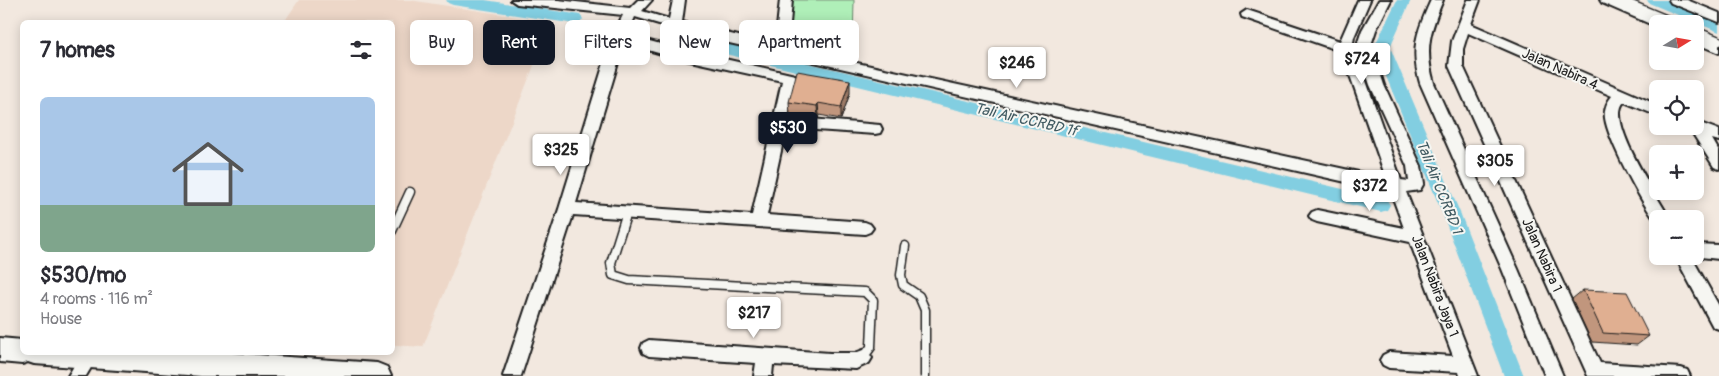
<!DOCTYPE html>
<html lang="en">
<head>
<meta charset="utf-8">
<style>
	:root { --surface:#fff; --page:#f2f2f3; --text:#2b2b33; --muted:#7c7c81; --accent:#111827 }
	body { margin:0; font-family:Pangolin,sans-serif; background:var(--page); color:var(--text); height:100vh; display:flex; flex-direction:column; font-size:19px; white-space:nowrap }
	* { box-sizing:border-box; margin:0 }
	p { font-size:16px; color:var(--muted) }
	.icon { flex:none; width:28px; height:28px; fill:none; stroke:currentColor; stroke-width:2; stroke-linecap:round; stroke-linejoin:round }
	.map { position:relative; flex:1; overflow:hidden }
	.sheet { position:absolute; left:20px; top:20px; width:375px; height:335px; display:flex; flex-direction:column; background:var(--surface); border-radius:8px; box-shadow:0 2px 12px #0003 }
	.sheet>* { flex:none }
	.banner { position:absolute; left:410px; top:20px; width:475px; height:45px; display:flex; gap:10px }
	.needle { width:32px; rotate:79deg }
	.tools { position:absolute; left:1649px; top:15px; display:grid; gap:10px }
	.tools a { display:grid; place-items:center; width:55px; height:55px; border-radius:8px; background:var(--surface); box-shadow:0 2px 12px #0003; font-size:25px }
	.price { position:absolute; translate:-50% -42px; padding:0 11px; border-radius:5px; background:#fff; color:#222; font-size:16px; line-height:32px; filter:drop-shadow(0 1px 2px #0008) }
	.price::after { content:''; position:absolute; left:50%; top:30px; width:15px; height:11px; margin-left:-8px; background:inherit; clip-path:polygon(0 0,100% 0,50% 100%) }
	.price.selected { background:var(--accent); color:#fff }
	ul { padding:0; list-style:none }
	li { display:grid; align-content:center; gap:10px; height:265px; padding:0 20px }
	li span { display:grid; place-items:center; height:155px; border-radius:8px; color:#555 }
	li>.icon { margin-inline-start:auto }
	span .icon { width:90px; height:90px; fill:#fffc; stroke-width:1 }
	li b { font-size:21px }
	h2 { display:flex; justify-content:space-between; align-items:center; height:60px; padding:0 20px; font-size:21px }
	.tag { padding:0 18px; border-radius:8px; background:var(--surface); box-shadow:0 2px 12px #0003; font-size:18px; line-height:45px }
	.tag.selected { background:var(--accent); color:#fff }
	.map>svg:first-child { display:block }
	.built { fill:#edd7c8 }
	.green { fill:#afefb8; stroke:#66866a }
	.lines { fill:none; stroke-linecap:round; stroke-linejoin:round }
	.canal { fill:#82cee1; fill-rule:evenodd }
	.lane-casing { stroke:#1c1c1c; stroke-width:11 }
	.street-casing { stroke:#1c1c1c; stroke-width:4 }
	.primary-casing { stroke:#1c1c1c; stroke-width:4 }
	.lane { stroke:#f6f6f2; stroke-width:8 }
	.street { fill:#f6f6f2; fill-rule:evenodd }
	.primary { fill:#f6f6f2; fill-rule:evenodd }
	.wall { fill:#c1967d; stroke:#1c1c1c }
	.shaded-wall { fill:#9d7a66; stroke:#1c1c1c }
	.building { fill:#e0af91; stroke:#1c1c1c }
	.labels { text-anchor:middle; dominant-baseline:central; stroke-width:4; stroke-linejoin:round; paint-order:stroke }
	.street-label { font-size:14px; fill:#1c1c1c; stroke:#f6f6f2 }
	.water-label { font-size:15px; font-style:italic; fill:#405a61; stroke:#f6f6f2 }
</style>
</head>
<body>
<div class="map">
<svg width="1719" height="376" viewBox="0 0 1719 376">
	<rect width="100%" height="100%" fill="#f2e8df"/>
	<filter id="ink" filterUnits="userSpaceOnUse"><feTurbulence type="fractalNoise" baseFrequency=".02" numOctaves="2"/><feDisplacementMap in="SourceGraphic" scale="10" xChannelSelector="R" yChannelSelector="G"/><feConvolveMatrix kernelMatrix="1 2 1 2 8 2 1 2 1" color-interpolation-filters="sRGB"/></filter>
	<g filter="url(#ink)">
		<path class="built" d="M299,0H409L551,22L423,347L393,345L392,22H284Z"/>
		<path class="green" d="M788,0H854L853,43L785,32Z"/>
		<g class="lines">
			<g class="canal">
				<path d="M446,0H485L575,14L580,15L583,19L580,23L575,24L453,5L448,3Z"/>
				<path d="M1397,0H1411L1390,47L1461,215L1524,376H1504L1443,215L1374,47Z"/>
				<path d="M1647,0H1668L1719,21V32L1649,3Z"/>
				<path d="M672,31L1381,198L1387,200L1390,205L1387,210L1381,212L667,40L664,36L667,32Z"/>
			</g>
			<defs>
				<g id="lane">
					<path d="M1619,0L1677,24"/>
					<path d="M1695,31L1719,41"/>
					<path d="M627,212L611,263L613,275L629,280L865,292L873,300L871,347L863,358"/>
					<path d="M392,231L410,192"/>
					<path d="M905,246L901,275L903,285L919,296L925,310V376"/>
				</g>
				<g id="street">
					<path d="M511,0H558L630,8L638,0H652L642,11L669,19L673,0H685L682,22L775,45L780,0H792L788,48L1386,178L1345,61L1340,51L1242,17L1241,14L1247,10L1340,41L1358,0H1370L1354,37L1352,48L1359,61L1401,180L1409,181L1407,166L1370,85L1359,51L1358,42L1362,30L1379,0H1391L1376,30L1372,42L1373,51L1384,85L1421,166L1424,183L1420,190L1406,192L1478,376H1460L1459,372L1389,368L1383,365L1380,360L1383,355L1389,352L1453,356L1410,242L1317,222L1312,220L1309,216L1312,212L1317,210L1404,228L1390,190L1368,187L707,38L635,17L627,35L672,47L795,75L797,78L788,117L880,125L882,129L880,133L875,134L786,128L767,215L865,222L870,224L873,228L870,232L865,234L573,215L521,376H503L559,209L612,37L623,15L517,4ZM624,43L672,57L782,81L752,215L576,203Z"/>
					<path d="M1431,0H1443C1430,31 1424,49 1434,83L1518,269L1563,376H1545L1502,269L1420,83C1410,49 1417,31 1431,0Z"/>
					<path d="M1468,0H1480L1471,24L1658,105V116L1624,102C1605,121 1659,198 1670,219H1658V224C1643,206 1608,140 1605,118C1604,110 1606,103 1612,96L1468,33L1463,49V66L1600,363L1681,368L1687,370L1690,376H1588L1449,66L1452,41Z"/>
					<path d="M1600,0H1617L1667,21L1668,24H1658L1657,27L1602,3Z"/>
					<path d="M1669,0H1687L1719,13V22L1671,3Z"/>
					<path d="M1695,33L1719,43V53L1695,43Z"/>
					<path d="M1695,121L1719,130V141L1712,139L1719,151V169L1714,167L1688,126H1695Z"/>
					<path d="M1695,244L1719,245V259L1691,256L1719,306V329L1713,327L1675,256H1695Z"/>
					<path d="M649,340L830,353H855L863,350L869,353L872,358L869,363L856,369L773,365L772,376H754L756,363L649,356L643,353L641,348L643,343Z"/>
					<path d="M82,352H96L98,356L86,376H68Z"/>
				</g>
				<path id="primary" d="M0,338L22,340V352H217L377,363L387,367L391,376H201L34,364L28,362L22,364L0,362Z"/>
			</defs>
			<use href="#lane" class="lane-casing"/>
			<use href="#street" class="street-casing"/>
			<use href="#primary" class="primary-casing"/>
			<use href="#lane" class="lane"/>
			<use href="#street" class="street"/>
			<use href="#primary" class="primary"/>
		</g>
		<g class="wall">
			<path d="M850,93L841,119L819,115L818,118L790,115L789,102Z"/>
			<path d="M1583,290L1649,336L1637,345L1592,342L1572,299Z"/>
		</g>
		<g class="shaded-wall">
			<path d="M850,80V93L841,119V107Z"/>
			<path d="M818,103L819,115L818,118L817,106Z"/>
		</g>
		<g class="building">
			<path d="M797,71L850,80L841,107L818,103L817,106L789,102Z"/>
			<path d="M1583,290L1627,292L1649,336L1603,333Z"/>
		</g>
	</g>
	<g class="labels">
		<g class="street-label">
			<text transform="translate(1560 69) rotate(24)">Jalan Nabira 4</text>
			<text transform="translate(1542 255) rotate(66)">Jalan Nabira 1</text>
			<text transform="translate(1435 286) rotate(69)">Jalan Nabira Jaya 1</text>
		</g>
		<g class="water-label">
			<text transform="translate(1026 120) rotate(13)">Tali Air CCRBD 1f</text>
			<text transform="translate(1439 187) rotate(68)">Tali Air CCRBD 1</text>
		</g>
	</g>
</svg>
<div class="tools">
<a><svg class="needle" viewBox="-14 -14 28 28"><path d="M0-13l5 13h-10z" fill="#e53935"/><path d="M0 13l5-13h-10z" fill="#7c7c81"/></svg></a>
<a><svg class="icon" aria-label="locate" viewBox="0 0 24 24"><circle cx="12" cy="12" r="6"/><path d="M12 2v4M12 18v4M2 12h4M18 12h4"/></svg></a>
<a>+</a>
<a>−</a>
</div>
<b class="price" style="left:1362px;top:85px">$724</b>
<b class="price" style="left:1017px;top:89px">$246</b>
<b class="price selected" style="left:788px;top:154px">$530</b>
<b class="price" style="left:561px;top:176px">$325</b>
<b class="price" style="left:1495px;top:187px">$305</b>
<b class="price" style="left:1370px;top:212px">$372</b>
<b class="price" style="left:754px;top:339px">$217</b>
<div class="banner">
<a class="tag">Buy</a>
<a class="tag selected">Rent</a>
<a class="tag">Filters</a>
<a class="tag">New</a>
<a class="tag">Apartment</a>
</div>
<section class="sheet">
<h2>7 homes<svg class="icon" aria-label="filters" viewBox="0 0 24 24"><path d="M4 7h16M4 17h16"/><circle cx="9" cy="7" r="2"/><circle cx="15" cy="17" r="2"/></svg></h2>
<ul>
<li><span style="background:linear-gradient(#a9c7e8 70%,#7fa58c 0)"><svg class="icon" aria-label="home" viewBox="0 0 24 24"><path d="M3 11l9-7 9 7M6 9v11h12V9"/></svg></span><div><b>$530/mo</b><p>4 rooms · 116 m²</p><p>House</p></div></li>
</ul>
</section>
</div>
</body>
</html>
